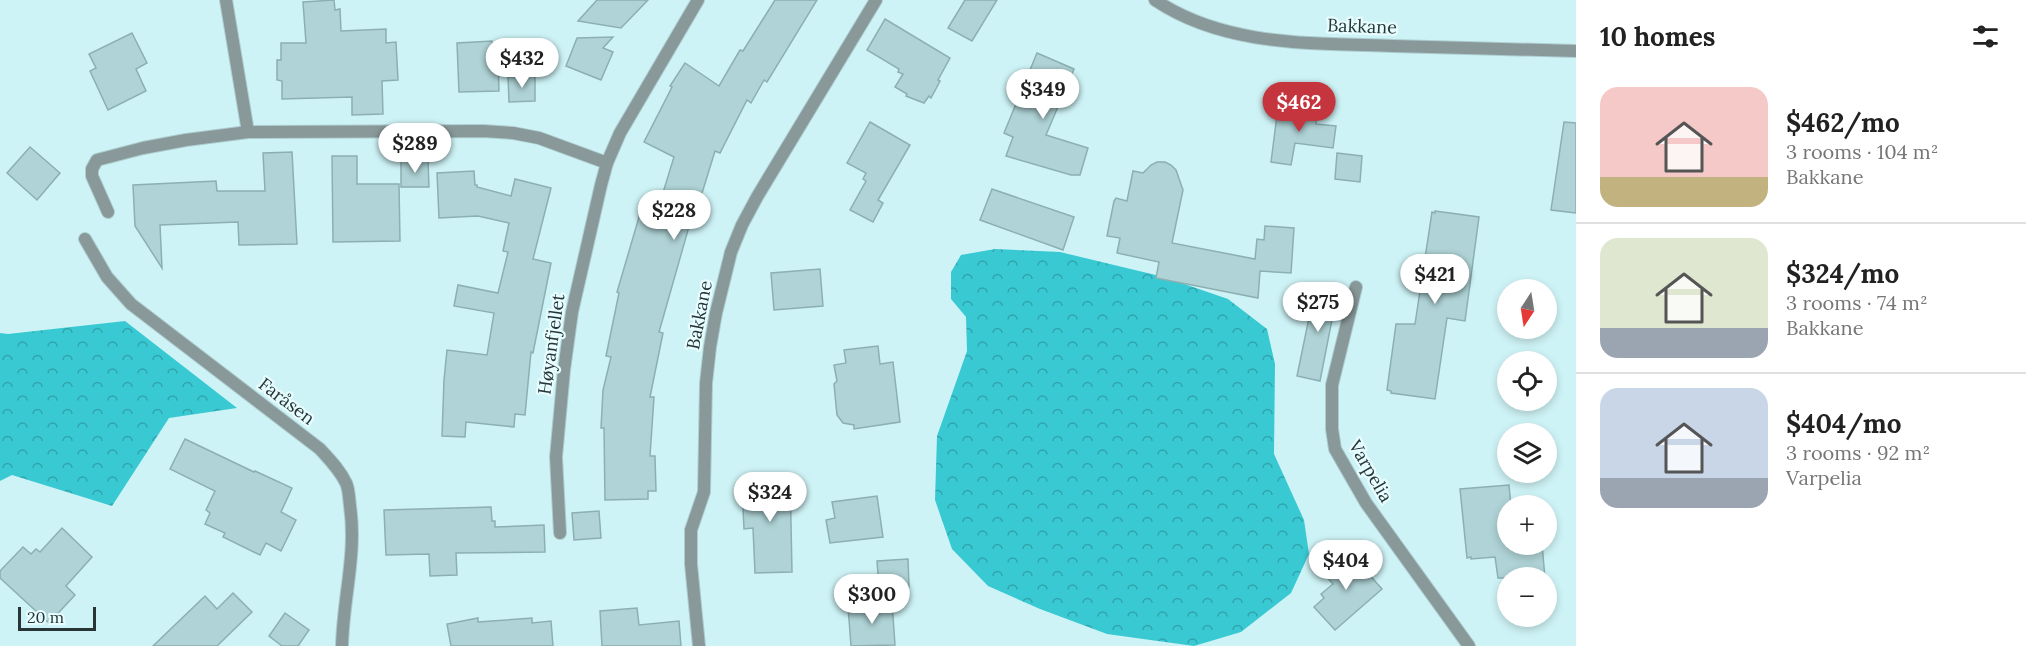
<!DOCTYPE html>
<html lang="en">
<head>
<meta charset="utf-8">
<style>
	:root { --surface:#fff; --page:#f2f2f2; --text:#222; --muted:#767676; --line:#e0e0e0; --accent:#c5353e }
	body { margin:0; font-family:Lora,serif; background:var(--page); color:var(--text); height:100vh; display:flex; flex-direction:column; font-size:22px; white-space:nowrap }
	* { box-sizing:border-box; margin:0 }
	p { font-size:20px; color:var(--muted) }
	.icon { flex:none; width:33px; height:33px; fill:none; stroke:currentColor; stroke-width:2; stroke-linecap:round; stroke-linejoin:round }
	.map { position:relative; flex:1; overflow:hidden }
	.details { display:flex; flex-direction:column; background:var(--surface); width:450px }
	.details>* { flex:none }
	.needle { width:39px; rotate:192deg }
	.fabs { position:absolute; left:1497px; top:279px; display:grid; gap:12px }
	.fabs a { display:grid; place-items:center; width:60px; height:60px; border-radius:50%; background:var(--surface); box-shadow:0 3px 9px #0003; font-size:30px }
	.scale { position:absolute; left:18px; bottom:15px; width:78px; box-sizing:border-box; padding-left:6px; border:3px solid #273537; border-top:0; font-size:16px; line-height:21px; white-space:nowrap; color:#273537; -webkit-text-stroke:4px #e7fdff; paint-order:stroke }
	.price { position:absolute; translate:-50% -51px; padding:0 14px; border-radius:21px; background:#fff; color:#222; font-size:20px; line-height:39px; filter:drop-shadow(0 2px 3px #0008) }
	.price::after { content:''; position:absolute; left:50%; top:36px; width:18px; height:14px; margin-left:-9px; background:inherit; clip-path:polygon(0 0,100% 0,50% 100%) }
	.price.active { background:var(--accent); color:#fff }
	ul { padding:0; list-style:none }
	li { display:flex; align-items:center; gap:18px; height:150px; padding:0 24px }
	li+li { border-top:2px solid var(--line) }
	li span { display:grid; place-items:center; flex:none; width:168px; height:120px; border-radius:18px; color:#555 }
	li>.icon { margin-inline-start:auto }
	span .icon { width:72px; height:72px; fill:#fffc; stroke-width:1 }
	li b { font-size:26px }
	h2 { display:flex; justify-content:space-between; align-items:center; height:72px; padding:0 24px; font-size:26px }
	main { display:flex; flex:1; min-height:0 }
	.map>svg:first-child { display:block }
	.forest { fill:url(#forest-crowns) }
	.building { fill:#afd3d6; stroke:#8cafb2; stroke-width:1.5 }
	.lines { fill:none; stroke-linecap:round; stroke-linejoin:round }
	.minor-casing { stroke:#adcdd0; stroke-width:14 }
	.minor { stroke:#899899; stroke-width:12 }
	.labels { text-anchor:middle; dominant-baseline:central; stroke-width:4.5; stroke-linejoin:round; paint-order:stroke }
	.street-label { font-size:18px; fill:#273537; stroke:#e7fdff }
</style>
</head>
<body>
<main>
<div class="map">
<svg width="1576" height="646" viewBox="0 0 1576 646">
	<defs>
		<pattern id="forest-crowns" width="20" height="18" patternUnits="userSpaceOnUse" patternTransform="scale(1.5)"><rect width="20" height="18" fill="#39c9d3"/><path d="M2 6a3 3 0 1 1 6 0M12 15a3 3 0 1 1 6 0" fill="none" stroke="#30a4ac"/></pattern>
	</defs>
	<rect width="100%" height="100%" fill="#cef3f6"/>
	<g class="forest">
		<path d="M995,249L1060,252L1164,277L1228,299L1267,329L1275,364L1274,454L1304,520L1309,554L1291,593L1241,632L1194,646L1107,634L1040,609L988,586L952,549L935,500L937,436L967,351L966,317L951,299V272L961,255Z"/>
		<path d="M125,321L237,408L169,418L112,506L12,475L0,481V333L8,334Z"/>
	</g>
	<g class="building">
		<path d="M334,0L335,10L340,9L341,31L386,29V43L396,42L398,80L382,81L383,114L352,115V97L282,99V81L277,80V60H281V43H306L303,2Z"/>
		<path d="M597,0H648L621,28L578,21Z"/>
		<path d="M775,0H817L767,82L764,80L751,103L747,100L720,153L715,151L699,203L696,202L659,332L663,333L650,397H654L650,456H655L656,491H648V499L605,500L604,428H601L603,390L611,357L606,356L619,293L617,292L642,207L657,212L674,157L644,142L672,87L670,86L685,63L719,86L740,50L743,51Z"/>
		<path d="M965,0H997L972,41L948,28Z"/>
		<path d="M885,19L950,58L938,80L940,81L931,98L929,96L924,103L906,96L907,94L895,87L903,74L898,72L899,69L867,50Z"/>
		<path d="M132,33L147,63L136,69L146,91L108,110L90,71L96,68L89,54Z"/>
		<path d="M613,37L603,48L613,52L601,80L566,66L577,38Z"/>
		<path d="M492,41L493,57L498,58L499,91L459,92L457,43Z"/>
		<path d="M1037,53L1074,69L1046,135L1088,148L1080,175H1071L1006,156L1013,137L1004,133Z"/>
		<path d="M535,76V101L509,102L508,77Z"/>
		<path d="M1278,107L1317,111L1316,124L1336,126L1333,148L1295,143L1291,165L1271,162Z"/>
		<path d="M870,122L910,145L878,200L883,203L873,222L850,210L866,181L863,179L866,173L847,163Z"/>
		<path d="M1564,122L1576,123V213L1551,210Z"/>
		<path d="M30,147L60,173L37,200L7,173Z"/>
		<path d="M292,152L297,244L239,245L238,222L160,225L162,268L135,226L133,185L216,181L217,191H265L263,153Z"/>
		<path d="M1337,153L1362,156L1360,182L1335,179Z"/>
		<path d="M332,156H357V184H399L400,241L333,242Z"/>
		<path d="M401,161H428L429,187H401Z"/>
		<path d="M1157,162H1165L1171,165L1176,170L1183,190L1172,243L1255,259L1257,239L1264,240L1265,226L1294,228L1291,273L1260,271L1258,298L1156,278L1159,262L1117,253L1120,238L1107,236L1114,201L1116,198L1127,201L1133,171L1143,173L1151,165Z"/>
		<path d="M474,171L475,185H477V187L511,196L515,179L551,188L533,259L551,263L533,353L531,352L525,415L515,414L514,427L466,422L465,437L442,436L444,380L447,350L487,355L494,313L454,306L458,285L498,293L508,252L503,251L509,223L478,216L439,218L437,173Z"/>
		<path d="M992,189L1074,217L1063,250L980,220Z"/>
		<path d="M1435,211L1479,217L1465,321L1447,318L1435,399L1391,393V391L1387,390L1396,324H1415L1432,212L1435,213Z"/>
		<path d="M820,269L823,306L774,310L771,273Z"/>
		<path d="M1316,284L1338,289L1320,381L1297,376Z"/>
		<path d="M878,346L880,364L893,362L900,422L854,429V425L843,423L837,415L834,384L837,381L834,365L846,363L844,350Z"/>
		<path d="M185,439L254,472L255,471L292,488L281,512L296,520L281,551L266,543L260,555L223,537L225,533L205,524L210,513L206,510L215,491L170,469Z"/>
		<path d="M790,475L792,572L755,573L753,528L744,529L742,489H757V477Z"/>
		<path d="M1509,485L1511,506H1508V544H1542L1545,578H1498L1495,557L1471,559V557L1467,558L1460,489Z"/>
		<path d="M877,496L883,537L830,543L826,520L835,518L832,502Z"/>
		<path d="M491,507L492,521H495V527L544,525L545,552L456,553L457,575L430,576L429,554L386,555L384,510Z"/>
		<path d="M599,511L601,538L574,540L572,513Z"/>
		<path d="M62,528L92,557L66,586L75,595L49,623L0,578V571L23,547L31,554L36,549L40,552Z"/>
		<path d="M1349,552L1382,589L1335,630L1314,607L1324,598L1321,594L1333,584L1324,574Z"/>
		<path d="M908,559L909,587L879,588L877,561Z"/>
		<path d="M233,593L252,612L217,646H153L205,596L217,609Z"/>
		<path d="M892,602L895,645L851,646L848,606Z"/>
		<path d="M637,608L639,625L679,621L681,646H602L600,611Z"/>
		<path d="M285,613L309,630L298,646H282L269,636Z"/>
		<path d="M478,618V622L532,618V623L551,621L553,646H451L447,624Z"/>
	</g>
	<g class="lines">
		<defs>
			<g id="minor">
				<path d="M226,0L248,132"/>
				<path d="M1155,0C1225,47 1313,43 1393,46C1454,48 1515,49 1576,51"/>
				<path d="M108,212L92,176V169L97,160L143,148L186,140L248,132L483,131L513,133L539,138L607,163"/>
				<path d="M85,239L107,277L131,304L320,449C330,460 340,470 346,483C349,489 349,498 350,506C357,554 343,598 342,646"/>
				<path d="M1356,287L1332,385V429L1335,449L1366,503L1469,646"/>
				<path d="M560,533L556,457L564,370L572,312L601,185L607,163L620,133L698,0"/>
				<path d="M699,646L691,564V530L704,492L706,383L710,347L716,313L731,252L742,225L757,197L876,0"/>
			</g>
		</defs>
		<use href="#minor" class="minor-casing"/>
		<use href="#minor" class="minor"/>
	</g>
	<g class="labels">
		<g class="street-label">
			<text transform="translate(1362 26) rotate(2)">Bakkane</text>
			<text transform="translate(699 315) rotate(-79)">Bakkane</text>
			<text transform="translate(551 344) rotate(-82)">Høyanfjellet</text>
			<text transform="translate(287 401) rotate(37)">Faråsen</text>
			<text transform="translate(1371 471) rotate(60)">Varpelia</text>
		</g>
	</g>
</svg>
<div class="fabs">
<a><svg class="needle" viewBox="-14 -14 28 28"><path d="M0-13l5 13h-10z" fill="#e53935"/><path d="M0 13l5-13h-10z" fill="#767676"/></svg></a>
<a><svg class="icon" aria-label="locate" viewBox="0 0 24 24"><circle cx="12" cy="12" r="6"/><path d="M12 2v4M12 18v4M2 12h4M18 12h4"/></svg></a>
<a><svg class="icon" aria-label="layers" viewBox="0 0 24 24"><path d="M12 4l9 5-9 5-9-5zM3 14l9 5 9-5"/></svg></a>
<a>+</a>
<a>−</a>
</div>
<div class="scale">20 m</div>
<b class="price" style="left:522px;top:89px">$432</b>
<b class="price" style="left:1043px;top:120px">$349</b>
<b class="price active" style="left:1299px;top:133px">$462</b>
<b class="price" style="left:415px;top:174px">$289</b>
<b class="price" style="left:674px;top:241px">$228</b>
<b class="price" style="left:1435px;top:305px">$421</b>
<b class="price" style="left:1318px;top:333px">$275</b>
<b class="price" style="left:770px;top:523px">$324</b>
<b class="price" style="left:1346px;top:591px">$404</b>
<b class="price" style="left:872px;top:625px">$300</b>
</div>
<section class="details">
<h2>10 homes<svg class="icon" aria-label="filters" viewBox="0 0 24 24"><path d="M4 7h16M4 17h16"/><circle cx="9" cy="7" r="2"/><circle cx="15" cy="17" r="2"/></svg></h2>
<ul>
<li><span style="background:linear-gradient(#f6c9c9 75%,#c2b280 0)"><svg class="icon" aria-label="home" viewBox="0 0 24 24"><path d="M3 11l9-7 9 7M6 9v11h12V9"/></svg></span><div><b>$462/mo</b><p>3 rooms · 104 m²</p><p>Bakkane</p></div></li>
<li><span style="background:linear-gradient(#dfe7d0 75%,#9aa5b1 0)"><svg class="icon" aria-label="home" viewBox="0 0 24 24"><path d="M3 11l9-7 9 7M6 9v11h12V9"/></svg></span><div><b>$324/mo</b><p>3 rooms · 74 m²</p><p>Bakkane</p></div></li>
<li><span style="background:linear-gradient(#c9d6e8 75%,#9aa5b1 0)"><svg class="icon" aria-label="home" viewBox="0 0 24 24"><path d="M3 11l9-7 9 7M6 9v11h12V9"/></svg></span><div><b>$404/mo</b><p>3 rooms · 92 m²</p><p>Varpelia</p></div></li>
</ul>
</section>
</main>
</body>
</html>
